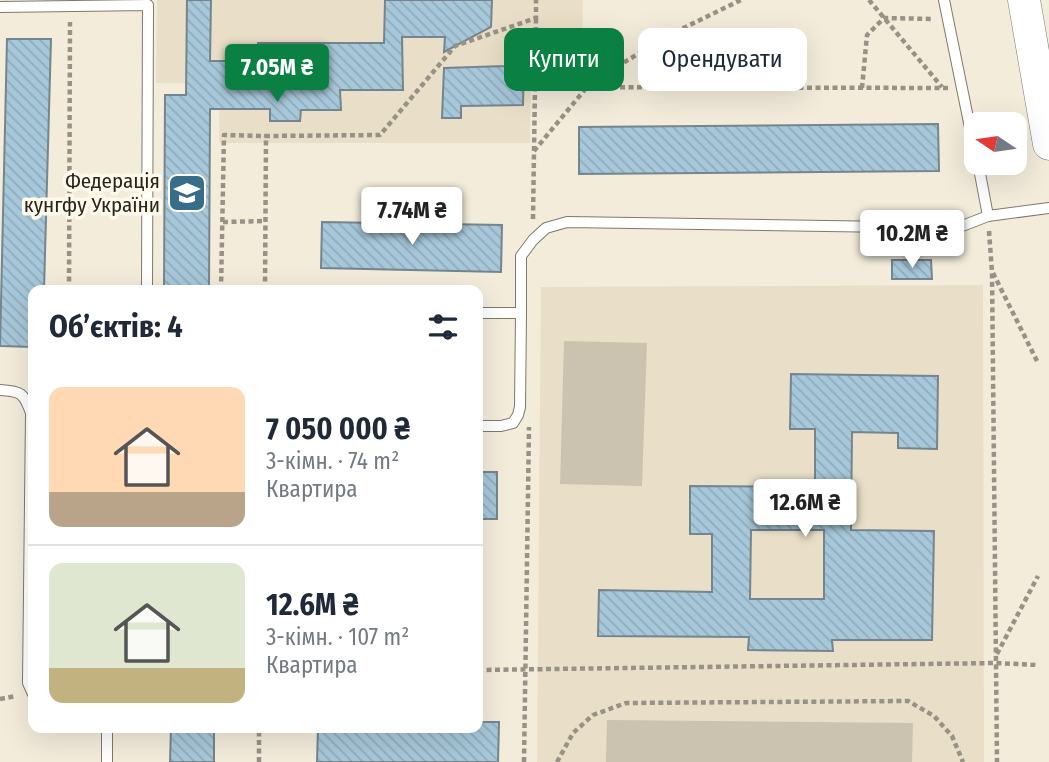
<!DOCTYPE html>
<html lang="uk">
<head>
<meta charset="utf-8">
<style>
	:root { --surface:#fff; --page:#f2f2f3; --text:#1f2937; --muted:#747a83; --line:#e0e1e3; --accent:#0b8043 }
	body { margin:0; font-family:"Fira Sans Condensed",sans-serif; background:var(--page); color:var(--text); height:100vh; display:flex; flex-direction:column; font-size:26px; white-space:nowrap }
	* { box-sizing:border-box; margin:0 }
	p { font-size:23px; color:var(--muted) }
	.icon { flex:none; width:38px; height:38px; fill:none; stroke:currentColor; stroke-width:2; stroke-linecap:round; stroke-linejoin:round }
	.map { position:relative; flex:1; overflow:hidden }
	.drawer { position:absolute; left:28px; top:285px; width:455px; height:448px; display:flex; flex-direction:column; background:var(--surface); border-radius:14px; box-shadow:0 7px 28px #0002 }
	.drawer>* { flex:none }
	.guide { position:absolute; left:504px; top:28px; width:439px; height:63px; display:flex; gap:14px }
	.needle { width:46px; rotate:283deg }
	.buttons { position:absolute; left:964px; top:112px; display:grid; gap:14px }
	.buttons a { display:grid; place-items:center; width:63px; height:63px; border-radius:14px; background:var(--surface); box-shadow:0 7px 28px #0002; font-size:35px }
	.price { position:absolute; translate:-50% -60px; padding:0 16px; border-radius:7px; background:#fff; color:#222; font-size:23px; line-height:46px; filter:drop-shadow(0 2px 4px #0008) }
	.price::after { content:''; position:absolute; left:50%; top:42px; width:21px; height:16px; margin-left:-10px; background:inherit; clip-path:polygon(0 0,100% 0,50% 100%) }
	.price.active { background:var(--accent); color:#fff }
	ul { padding:0; list-style:none }
	li { display:flex; align-items:center; gap:21px; height:175px; padding:0 21px }
	li+li { border-top:2px solid var(--line) }
	li span { display:grid; place-items:center; flex:none; width:196px; height:140px; border-radius:14px; color:#555 }
	li>.icon { margin-inline-start:auto }
	span .icon { width:84px; height:84px; fill:#fffc; stroke-width:1 }
	li b { font-size:30px }
	h2 { display:flex; justify-content:space-between; align-items:center; height:84px; padding:0 21px; font-size:30px }
	.chip { padding:0 24px; border-radius:14px; background:var(--surface); box-shadow:0 7px 28px #0002; font-size:24px; line-height:63px }
	.chip.active { background:var(--accent); color:#fff }
	.map>svg:first-child { display:block }
	.built { fill:#e9dfc8 }
	.pitch { fill:#cbc3af }
	.building { fill:url(#building-back-hatch); stroke:#75858e; stroke-width:2; fill-rule:evenodd }
	.lines { fill:none; stroke-linecap:round; stroke-linejoin:round }
	.lane-casing { stroke:#7f796a; stroke-width:12 }
	.secondary-casing { stroke:#7f796a; stroke-width:33 }
	.path { stroke:#989286; stroke-width:4.5; stroke-dasharray:5 3.5; stroke-linecap:butt }
	.lane { stroke:#fff; stroke-width:10 }
	.secondary { stroke:#fff; stroke-width:32 }
	.labels { text-anchor:middle; dominant-baseline:central; stroke-width:7; stroke-linejoin:round; paint-order:stroke }
	.poi-label { font-size:21px; fill:#27241e; stroke:#fff9ec; text-anchor:end }
</style>
</head>
<body>
<div class="map">
<svg width="1049" height="762" viewBox="0 0 1049 762">
	<defs>
		<pattern id="building-back-hatch" width="6" height="6" patternUnits="userSpaceOnUse" patternTransform="scale(1.75)"><rect width="6" height="6" fill="#a7c8da"/><path d="M-1 5l2 2M0 0l6 6M5-1l2 2" fill="none" stroke="#90acbb"/></pattern>
	</defs>
	<rect width="100%" height="100%" fill="#f3ecdb"/>
	<g class="built">
		<path d="M157,0H583L581,80L531,81L530,143H219L220,84L156,83Z"/>
		<path d="M983,285L984,762H537L541,287Z"/>
	</g>
	<g class="pitch">
		<path d="M564,341L647,343L642,486L560,484Z"/>
		<path d="M607,720L913,723L912,762H606Z"/>
	</g>
	<g class="building">
		<path d="M187,0H211L210,61H258V43H384L385,0H492L491,27L444,52L445,37H402L403,90H340L341,110H301L300,121H270V109H210L209,290H164L165,95H186Z"/>
		<path d="M7,39H51L44,290H33V347L0,346Z"/>
		<path d="M505,59H524L523,105L461,106V118H442L444,68L505,66Z"/>
		<path d="M938,124L939,171L579,174V127Z"/>
		<path d="M322,222L502,225L501,272L321,268Z"/>
		<path d="M892,260H931L932,279H892Z"/>
		<path d="M791,374L938,376L937,449L898,448V433L852,432L851,530L934,531L932,640H832L833,651L748,650L749,637L598,636L599,590L712,592V534H690V486L815,487V429H790ZM751,530H824V599H750Z"/>
		<rect x="478" y="472" width="19" height="47"/>
		<path d="M478,722H499L498,762H317L318,728H478Z"/>
		<path d="M171,728H214V762H170Z"/>
	</g>
	<g class="lines">
		<defs>
			<g id="lane">
				<path d="M944,0L976,157"/>
				<path d="M0,7L148,5L147,290"/>
				<path d="M978,163L988,216"/>
				<path d="M478,313H521V256L533,240L546,228L567,222L957,228L988,216L1049,208"/>
				<path d="M0,390C21,391 24,393 31,413L28,683L33,694"/>
				<path d="M478,426H501L513,423L518,415L520,407L521,313"/>
				<path d="M107,762V728"/>
			</g>
			<path id="secondary" d="M1024,0L1049,144"/>
		</defs>
		<use href="#lane" class="lane-casing"/>
		<use href="#secondary" class="secondary-casing"/>
		<g class="path">
			<path d="M869,0L942,87"/>
			<path d="M535,87L948,88"/>
			<path d="M862,88L867,35L884,18L933,19"/>
			<path d="M534,151L587,87L600,77L669,35L741,0"/>
			<path d="M533,219L536,18"/>
			<path d="M223,222L265,221"/>
			<path d="M989,231L992,272L997,762"/>
			<path d="M993,273L1037,361"/>
			<path d="M69,290L70,22"/>
			<path d="M221,290L224,135L266,136"/>
			<path d="M265,290L266,136L380,135L455,46L536,18V0"/>
			<path d="M997,654L1038,576"/>
			<path d="M478,670L996,663L1038,665"/>
			<path d="M0,699L16,696"/>
			<path d="M259,762V728"/>
			<path d="M524,762L529,427"/>
			<path d="M557,762L573,733L593,715L626,703L908,701L934,716L952,736L963,762"/>
		</g>
		<use href="#lane" class="lane"/>
		<use href="#secondary" class="secondary"/>
	</g>
	<defs>
		<symbol id="school-square" viewBox="-11 -11 22 22"><rect x="-9" y="-9" width="18" height="18" rx="4" fill="#376d89" stroke="#fff9ec"/><path d="M0-5L7-2L0 1L-7-2ZM-4 1L0 2.5L4 1V4Q0 6-4 4Z" fill="#fff"/></symbol>
	</defs>
	<g fill-rule="evenodd">
		<use href="#school-square" x="165" y="171" width="44" height="44"/>
	</g>
	<g class="labels">
		<g class="poi-label">
			<text x="160" y="181">Федерація<tspan x="160" dy="24">кунгфу України</tspan></text>
		</g>
	</g>
</svg>
<div class="buttons">
<a><svg class="needle" viewBox="-14 -14 28 28"><path d="M0-13l5 13h-10z" fill="#e53935"/><path d="M0 13l5-13h-10z" fill="#747a83"/></svg></a>
</div>
<b class="price active" style="left:277px;top:104px">7.05M ₴</b>
<b class="price" style="left:412px;top:247px">7.74M ₴</b>
<b class="price" style="left:912px;top:270px">10.2M ₴</b>
<b class="price" style="left:805px;top:539px">12.6M ₴</b>
<div class="guide">
<a class="chip active">Купити</a>
<a class="chip">Орендувати</a>
</div>
<section class="drawer">
<h2>Об’єктів: 4<svg class="icon" aria-label="filters" viewBox="0 0 24 24"><path d="M4 7h16M4 17h16"/><circle cx="9" cy="7" r="2"/><circle cx="15" cy="17" r="2"/></svg></h2>
<ul>
<li><span style="background:linear-gradient(#ffd9b3 75%,#b9a48a 0)"><svg class="icon" aria-label="home" viewBox="0 0 24 24"><path d="M3 11l9-7 9 7M6 9v11h12V9"/></svg></span><div><b>7 050 000 ₴</b><p>3-кімн. · 74 m²</p><p>Квартира</p></div></li>
<li><span style="background:linear-gradient(#dfe7d0 75%,#c2b280 0)"><svg class="icon" aria-label="home" viewBox="0 0 24 24"><path d="M3 11l9-7 9 7M6 9v11h12V9"/></svg></span><div><b>12.6M ₴</b><p>3-кімн. · 107 m²</p><p>Квартира</p></div></li>
</ul>
</section>
</div>
</body>
</html>
